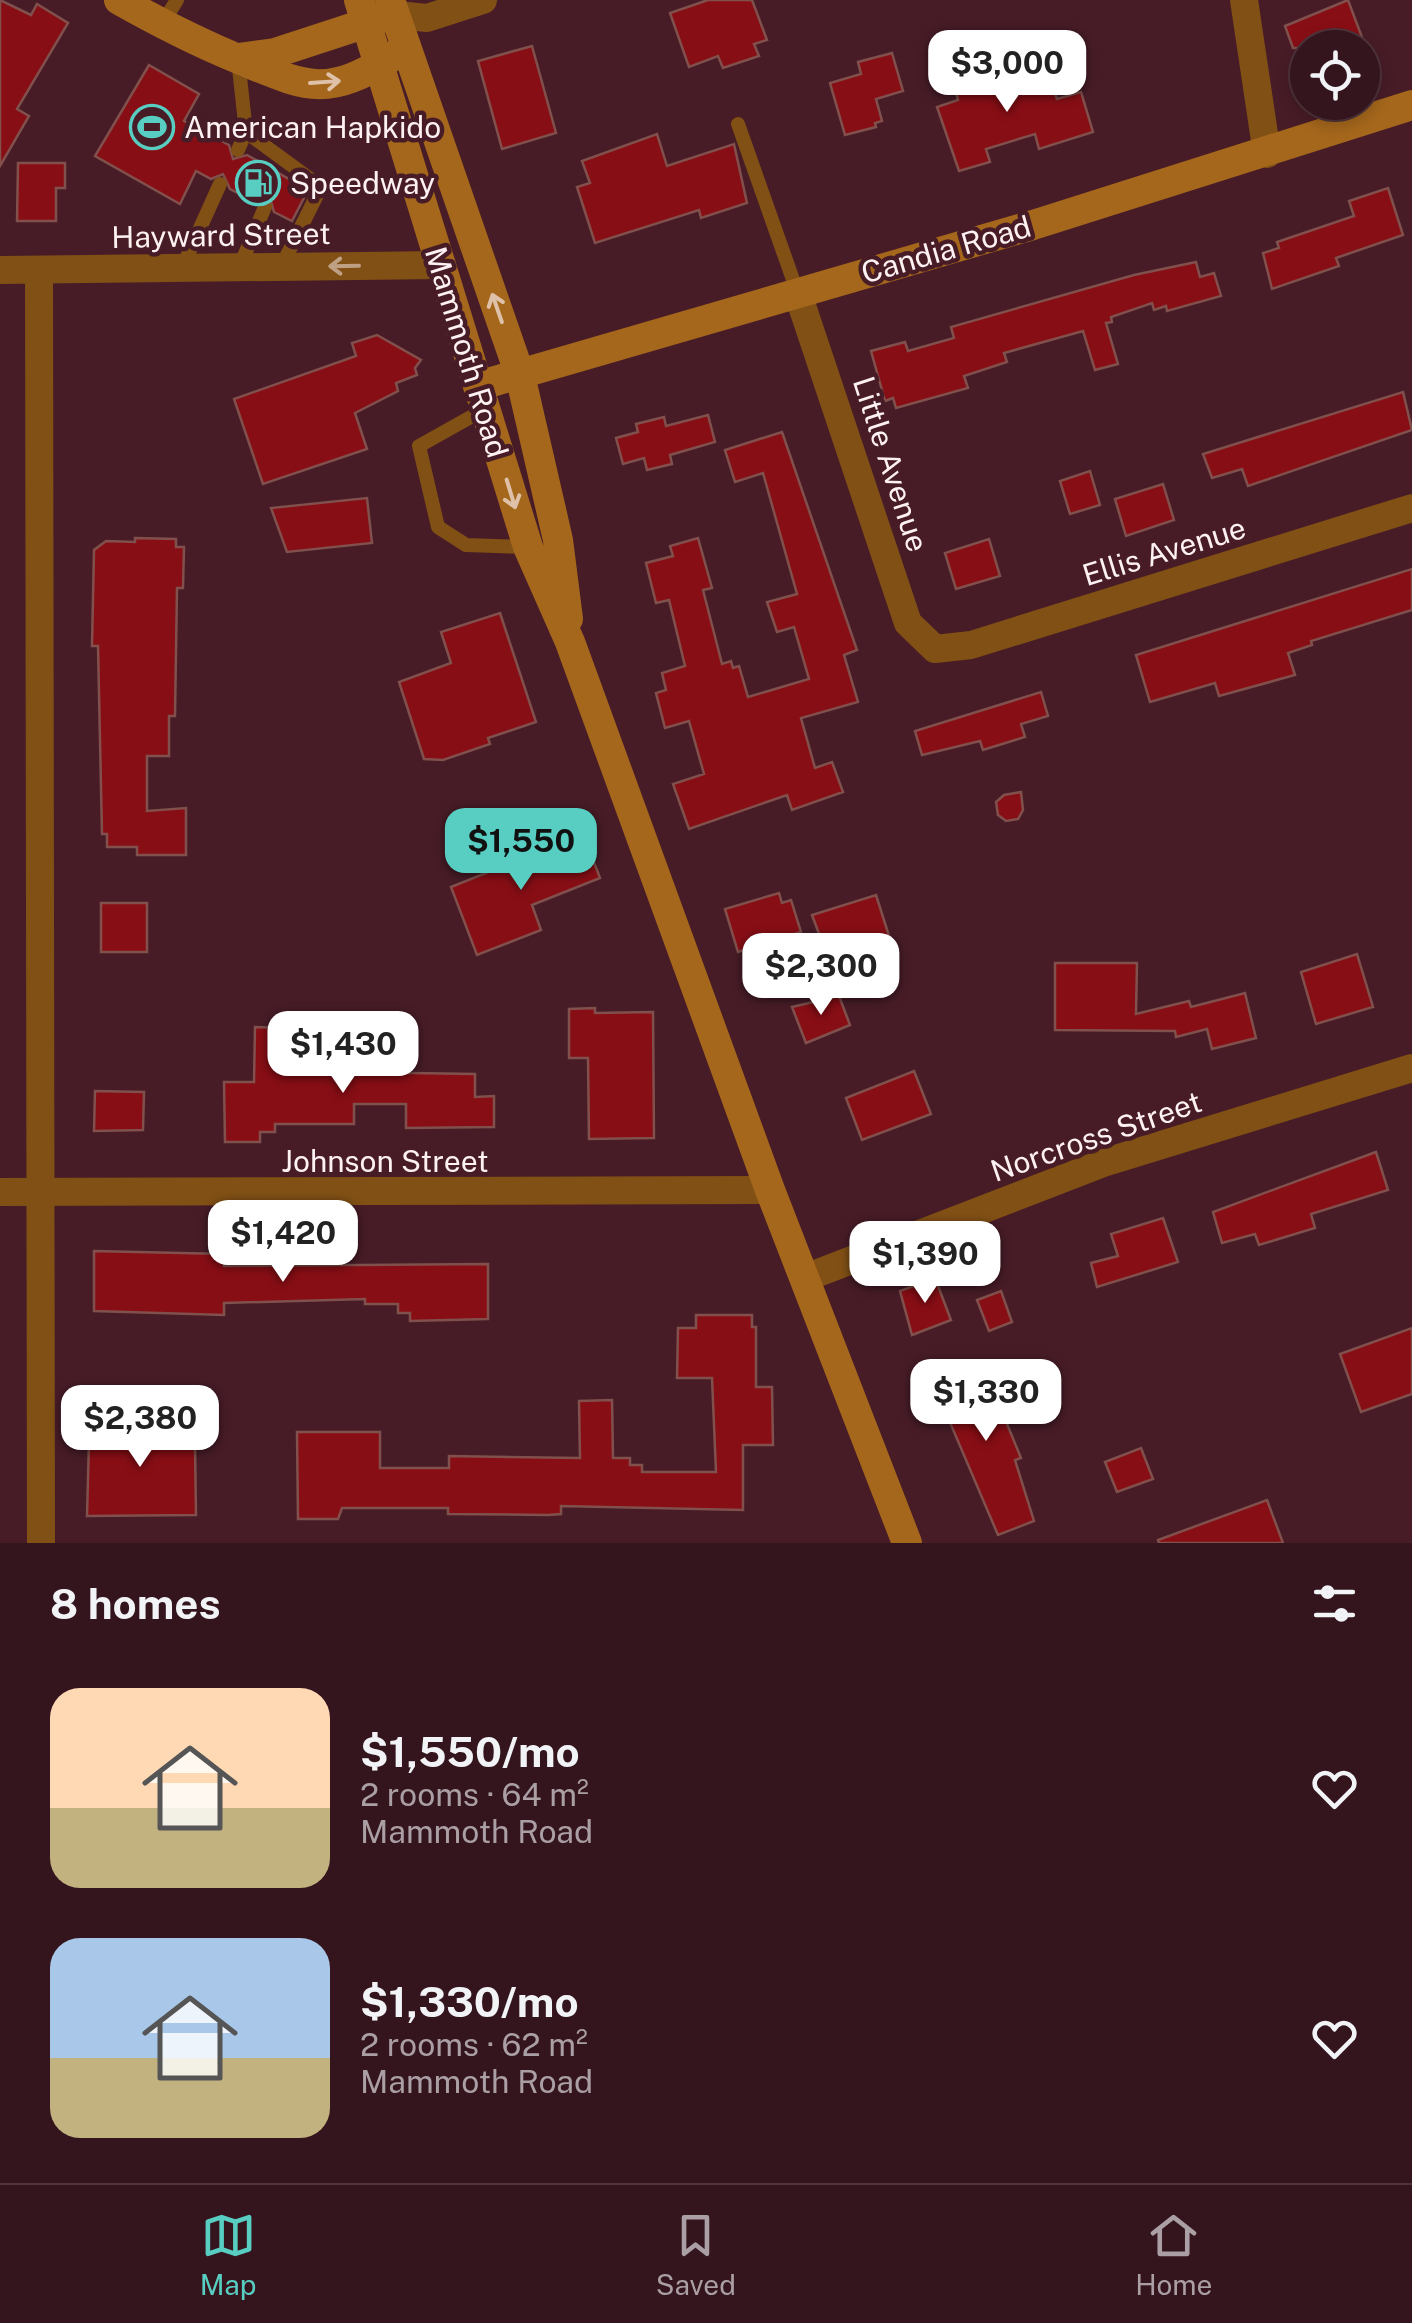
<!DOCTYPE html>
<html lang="en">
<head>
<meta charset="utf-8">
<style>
	:root { --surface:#35151d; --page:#40222a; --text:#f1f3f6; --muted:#aa9fa4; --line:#4f343b; --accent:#57cec1 }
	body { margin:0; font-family:"Public Sans",sans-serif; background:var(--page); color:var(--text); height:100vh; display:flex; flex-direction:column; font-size:38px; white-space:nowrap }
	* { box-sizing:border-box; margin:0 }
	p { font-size:32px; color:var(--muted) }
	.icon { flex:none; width:55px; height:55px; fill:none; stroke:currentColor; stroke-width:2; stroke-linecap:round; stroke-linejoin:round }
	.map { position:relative; height:1543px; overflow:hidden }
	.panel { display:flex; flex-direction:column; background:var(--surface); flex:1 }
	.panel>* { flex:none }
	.controls { position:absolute; left:1290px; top:30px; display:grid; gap:20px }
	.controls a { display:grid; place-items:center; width:90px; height:90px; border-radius:50%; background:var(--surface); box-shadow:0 5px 15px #0003,0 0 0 2px var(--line); font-size:50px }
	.price { position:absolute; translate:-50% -85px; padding:0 22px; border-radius:20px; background:#fff; color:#222; font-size:32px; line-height:65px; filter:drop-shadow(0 2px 5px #0008) }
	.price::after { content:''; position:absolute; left:50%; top:60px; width:30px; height:22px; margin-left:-15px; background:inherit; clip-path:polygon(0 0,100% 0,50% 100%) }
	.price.on { background:var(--accent); color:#111 }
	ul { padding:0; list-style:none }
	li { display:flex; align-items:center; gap:30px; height:250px; padding:0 50px }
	li span { display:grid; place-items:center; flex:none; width:280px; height:200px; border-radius:30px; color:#555 }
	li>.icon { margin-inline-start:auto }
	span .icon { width:120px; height:120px; fill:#fffc; stroke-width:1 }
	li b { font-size:42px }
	h2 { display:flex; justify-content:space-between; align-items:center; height:120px; padding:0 50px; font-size:42px }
	.tabs { display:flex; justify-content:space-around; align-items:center; height:140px; border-top:2px solid var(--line); background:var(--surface); font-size:28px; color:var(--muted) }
	.tabs a { display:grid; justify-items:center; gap:5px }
	.tabs .on { color:var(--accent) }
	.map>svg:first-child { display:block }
	.building { fill:#880e15; stroke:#81504c; stroke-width:2.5 }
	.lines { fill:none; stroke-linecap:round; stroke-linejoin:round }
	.service { stroke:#815015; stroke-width:14 }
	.minor { stroke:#815015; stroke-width:28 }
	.secondary { stroke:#a5671c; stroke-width:30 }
	.oneway { stroke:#dec1a8 }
	.oneway2 { stroke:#bfa084 }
	.labels { text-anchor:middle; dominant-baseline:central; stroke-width:9; stroke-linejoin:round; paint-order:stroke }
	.poi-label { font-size:30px; fill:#fdf1f3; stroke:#471c27; text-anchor:start }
	.street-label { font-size:30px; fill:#fdf1f3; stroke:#471c27 }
</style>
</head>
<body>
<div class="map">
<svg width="1412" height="1543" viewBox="0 0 1412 1543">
	<rect width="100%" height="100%" fill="#471c27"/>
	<g class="building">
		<path d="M0,0L31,15L37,4L68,23L17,109L29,116L0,166Z"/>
		<path d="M708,0H752L767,40L754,44L759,56L723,68L718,56L689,67L670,13Z"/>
		<path d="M1348,0L1366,48H1293L1285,26Z"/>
		<path d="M532,46L556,133L502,149L478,61Z"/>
		<path d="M892,53L903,91L876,99L882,121L875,123L876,127L845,135L830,83L861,74L858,62Z"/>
		<path d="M1015,62L1024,94L1052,85L1057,99L1081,92L1093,132L1039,149L1035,134L986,149L990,162L959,171L937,107L958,100L953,80Z"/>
		<path d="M149,65L199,94L184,121L229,145L233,159L247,155L308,190L292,221L274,212L270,198L256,202L230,189L223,174L211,179L196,171L180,204L95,156Z"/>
		<path d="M657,134L667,166L734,144L747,203L701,218L699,210L595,243L577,187L590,183L582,161Z"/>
		<path d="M18,163H65V188H56V221H17Z"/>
		<path d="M1388,188L1403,235L1336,258L1339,266L1272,289L1263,253L1279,248L1277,242L1354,216L1349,201Z"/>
		<path d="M1196,262L1200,277L1214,273L1221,296L1167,311L1166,306L1154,310L1152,303L1111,317L1112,322L1106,323L1118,364L1095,370L1083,331L1004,353L1007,362L964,376L968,388L896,408L893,398L885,401L871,351L905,342L908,351L954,338L951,327L1134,275Z"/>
		<path d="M377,335L421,360L415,368L417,375L396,383L398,391L355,413L367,449L263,484L234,399L356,356L352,343Z"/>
		<path d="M1403,392L1412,430L1248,486L1242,469L1212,478L1203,454Z"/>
		<path d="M708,415L715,442L670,455L672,464L647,470L644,458L623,464L616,438L638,432L636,424L664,417L666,426Z"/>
		<path d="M782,432L857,650L844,655L858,702L801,718L815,768L832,762L843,792L792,810L787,795L689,829L673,784L704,774L689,721L665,728L656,693L666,690L662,673L685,666L669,600L656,603L646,563L673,556L670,546L698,538L712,588L703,590L722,664L731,661L733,668L739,666L748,697L809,679L794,627L777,632L767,602L797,594L763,473L735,482L725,450Z"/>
		<path d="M1090,471L1100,505L1070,514L1060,481Z"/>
		<path d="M1163,484L1174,520L1126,536L1115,499Z"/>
		<path d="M367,498L372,543L287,552L271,508Z"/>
		<path d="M135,538L176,539V547H184L183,588H177L175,716H169V756H147V811L186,808V855H137V847H107V834H102L98,646H92L94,550L106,541L135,542Z"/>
		<path d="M989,539L1000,576L956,589L945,553Z"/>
		<path d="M1412,569V610L1311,641L1312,645L1288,653L1295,675L1219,696L1215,683L1150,702L1136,655Z"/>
		<path d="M500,613L536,722L488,738L490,744L443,760L424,759L399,682L451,663L441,632Z"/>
		<path d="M1041,692L1048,716L1021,724L1025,737L983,750L980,741L922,755L915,731Z"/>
		<path d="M1021,792L1023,810L1018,819L1006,821L998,815L996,802L1004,795Z"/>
		<path d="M584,836L600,878L532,905L541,930L477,955L451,887L521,859L523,851L534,855Z"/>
		<path d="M779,893L782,903L791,900L801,932L738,952L725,909Z"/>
		<path d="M876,895L890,939L828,958L812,915Z"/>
		<rect x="101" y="903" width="46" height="49"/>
		<path d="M1357,954L1373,1007L1316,1024L1301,972Z"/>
		<path d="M1055,963H1137L1136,1014L1189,1001L1191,1007L1245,993L1256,1038L1212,1049L1207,1029L1176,1037L1175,1031L1055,1030Z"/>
		<path d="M839,996L850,1025L806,1043L792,1007Z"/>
		<path d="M595,1008V1013L653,1012L654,1138L589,1139L588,1058H569V1009Z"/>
		<path d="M255,1027L284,1028V1071L475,1074V1097L494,1096V1127L406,1128V1104H354V1124H275V1132H260V1142H225L224,1082H254Z"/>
		<path d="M914,1071L931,1114L862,1140L846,1098Z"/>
		<path d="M95,1091L144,1092L143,1130L94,1131Z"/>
		<path d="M1376,1152L1388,1190L1311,1214L1315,1228L1259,1245L1255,1234L1222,1243L1213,1212Z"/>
		<path d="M1163,1218L1178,1262L1097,1287L1091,1263L1118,1256L1111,1234Z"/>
		<path d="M94,1251L224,1254V1266L488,1264V1319L410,1321V1313H398V1304H365V1299L224,1303V1315L94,1311Z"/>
		<path d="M935,1278L951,1320L912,1335L900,1291Z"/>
		<path d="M1001,1291L1012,1322L989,1331L977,1300Z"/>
		<path d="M696,1315H752V1327H756V1387H772L773,1445H743V1510L561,1506V1514L548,1515L448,1514V1508H342L338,1519H298L297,1432H380V1468H449V1456L580,1458L579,1401L612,1400L613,1458H630V1465H642V1472H716L712,1378H677L678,1328H696Z"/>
		<path d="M1412,1328V1394L1361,1412L1340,1354Z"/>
		<path d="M972,1365L983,1393L1006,1384L1018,1414L1005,1419L1021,1458L1015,1460L1034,1521L998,1535L949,1420L944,1422L928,1382Z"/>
		<path d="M120,1400L157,1401L156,1445H195L196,1515L87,1516L89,1441H119Z"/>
		<path d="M1141,1448L1153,1479L1117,1492L1105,1462Z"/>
		<path d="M1267,1500L1283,1543H1159L1158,1540Z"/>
	</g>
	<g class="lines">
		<g class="service">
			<path d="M162,24L177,0"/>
			<path d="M738,124L797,291"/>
			<path d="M246,132L321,187L281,267"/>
			<path d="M238,150L246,132L238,59"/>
			<path d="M182,268L220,184"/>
			<path d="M239,268L265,207"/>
			<path d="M485,409L419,446L438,527L466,545L527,547"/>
		</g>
		<g class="minor">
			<path d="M1244,0L1267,154"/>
			<path d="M397,15L427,18L483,0"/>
			<path d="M0,270L442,265"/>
			<path d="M39,270L41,1543"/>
			<path d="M797,291L908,623L935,649L971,645L1412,508"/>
			<path d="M0,1192L770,1190"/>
			<path d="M805,1278L1106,1162L1412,1068"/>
		</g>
		<g class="secondary">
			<path d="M119,0C158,22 195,41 236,58C305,86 324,100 393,56"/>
			<path d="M359,0L528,547L570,642L770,1190L907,1543"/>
			<path d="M390,0L520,375L558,540L568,619"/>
			<path d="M238,58L275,53L379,19"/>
			<path d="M478,386L1033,225L1412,105"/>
		</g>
	</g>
	<defs><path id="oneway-shaft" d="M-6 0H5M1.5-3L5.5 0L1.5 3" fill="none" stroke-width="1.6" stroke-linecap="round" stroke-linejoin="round" transform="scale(2.5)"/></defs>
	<g class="oneway">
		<use href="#oneway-shaft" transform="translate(325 82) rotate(-4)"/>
		<use href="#oneway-shaft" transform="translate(497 308) rotate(-109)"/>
		<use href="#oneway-shaft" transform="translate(511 494) rotate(73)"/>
	</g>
	<use class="oneway2" href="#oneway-shaft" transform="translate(344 266) rotate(179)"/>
	<defs>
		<symbol id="stadium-ring" viewBox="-11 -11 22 22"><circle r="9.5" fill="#471c27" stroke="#57cec1" stroke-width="1.5"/><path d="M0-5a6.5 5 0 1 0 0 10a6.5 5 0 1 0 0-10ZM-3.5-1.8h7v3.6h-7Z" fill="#57cec1"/></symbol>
		<symbol id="fuel-ring" viewBox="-11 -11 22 22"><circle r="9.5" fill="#471c27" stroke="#57cec1" stroke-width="1.5"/><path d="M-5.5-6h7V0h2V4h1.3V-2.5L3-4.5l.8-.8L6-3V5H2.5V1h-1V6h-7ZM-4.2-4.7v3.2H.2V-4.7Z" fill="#57cec1"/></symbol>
	</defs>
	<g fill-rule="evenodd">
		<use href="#stadium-ring" x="127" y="102" width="50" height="50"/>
		<use href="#fuel-ring" x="233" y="158" width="50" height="50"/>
	</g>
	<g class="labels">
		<g class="poi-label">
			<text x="184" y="127">American Hapkido</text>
			<text x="290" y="183">Speedway</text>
		</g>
		<g class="street-label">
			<text transform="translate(221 235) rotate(-1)">Hayward Street</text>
			<text transform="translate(946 249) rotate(-16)">Candia Road</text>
			<text transform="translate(467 352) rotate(73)">Mammoth Road</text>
			<text transform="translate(891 464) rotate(72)">Little Avenue</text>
			<text transform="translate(1164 551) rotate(-17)">Ellis Avenue</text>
			<text transform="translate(1096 1136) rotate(-19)">Norcross Street</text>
			<text x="385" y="1161">Johnson Street</text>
		</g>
	</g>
</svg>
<div class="controls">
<a><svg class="icon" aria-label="locate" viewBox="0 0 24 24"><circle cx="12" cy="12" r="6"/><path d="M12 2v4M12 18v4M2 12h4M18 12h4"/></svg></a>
</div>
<b class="price" style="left:1007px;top:115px">$3,000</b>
<b class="price on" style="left:521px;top:893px">$1,550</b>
<b class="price" style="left:821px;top:1018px">$2,300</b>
<b class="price" style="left:343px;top:1096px">$1,430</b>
<b class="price" style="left:283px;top:1285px">$1,420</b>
<b class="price" style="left:925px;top:1306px">$1,390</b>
<b class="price" style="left:986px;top:1444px">$1,330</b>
<b class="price" style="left:140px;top:1470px">$2,380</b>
</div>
<section class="panel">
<h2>8 homes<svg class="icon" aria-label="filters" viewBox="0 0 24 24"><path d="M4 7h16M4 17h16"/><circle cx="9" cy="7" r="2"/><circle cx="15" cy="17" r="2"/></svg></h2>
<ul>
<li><span style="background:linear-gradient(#ffd9b3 60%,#c2b280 0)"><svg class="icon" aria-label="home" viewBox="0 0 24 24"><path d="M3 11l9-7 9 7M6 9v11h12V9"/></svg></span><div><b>$1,550/mo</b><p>2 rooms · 64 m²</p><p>Mammoth Road</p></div><svg class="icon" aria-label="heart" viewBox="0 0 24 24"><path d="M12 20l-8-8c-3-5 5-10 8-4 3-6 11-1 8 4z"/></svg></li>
<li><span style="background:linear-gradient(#a9c7e8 60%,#c2b280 0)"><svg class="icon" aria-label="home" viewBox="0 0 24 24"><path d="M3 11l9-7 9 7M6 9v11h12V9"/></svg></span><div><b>$1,330/mo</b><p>2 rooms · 62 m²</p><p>Mammoth Road</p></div><svg class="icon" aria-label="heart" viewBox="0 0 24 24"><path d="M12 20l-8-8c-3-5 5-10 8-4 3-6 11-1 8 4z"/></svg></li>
</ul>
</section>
<nav class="tabs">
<a class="on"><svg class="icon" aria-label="map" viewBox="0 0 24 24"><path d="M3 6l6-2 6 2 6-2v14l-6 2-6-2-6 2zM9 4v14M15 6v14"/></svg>Map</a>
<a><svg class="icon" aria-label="saved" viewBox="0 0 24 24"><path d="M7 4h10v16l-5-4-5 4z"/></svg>Saved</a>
<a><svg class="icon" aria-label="home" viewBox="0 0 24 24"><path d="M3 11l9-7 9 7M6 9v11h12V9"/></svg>Home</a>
</nav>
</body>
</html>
